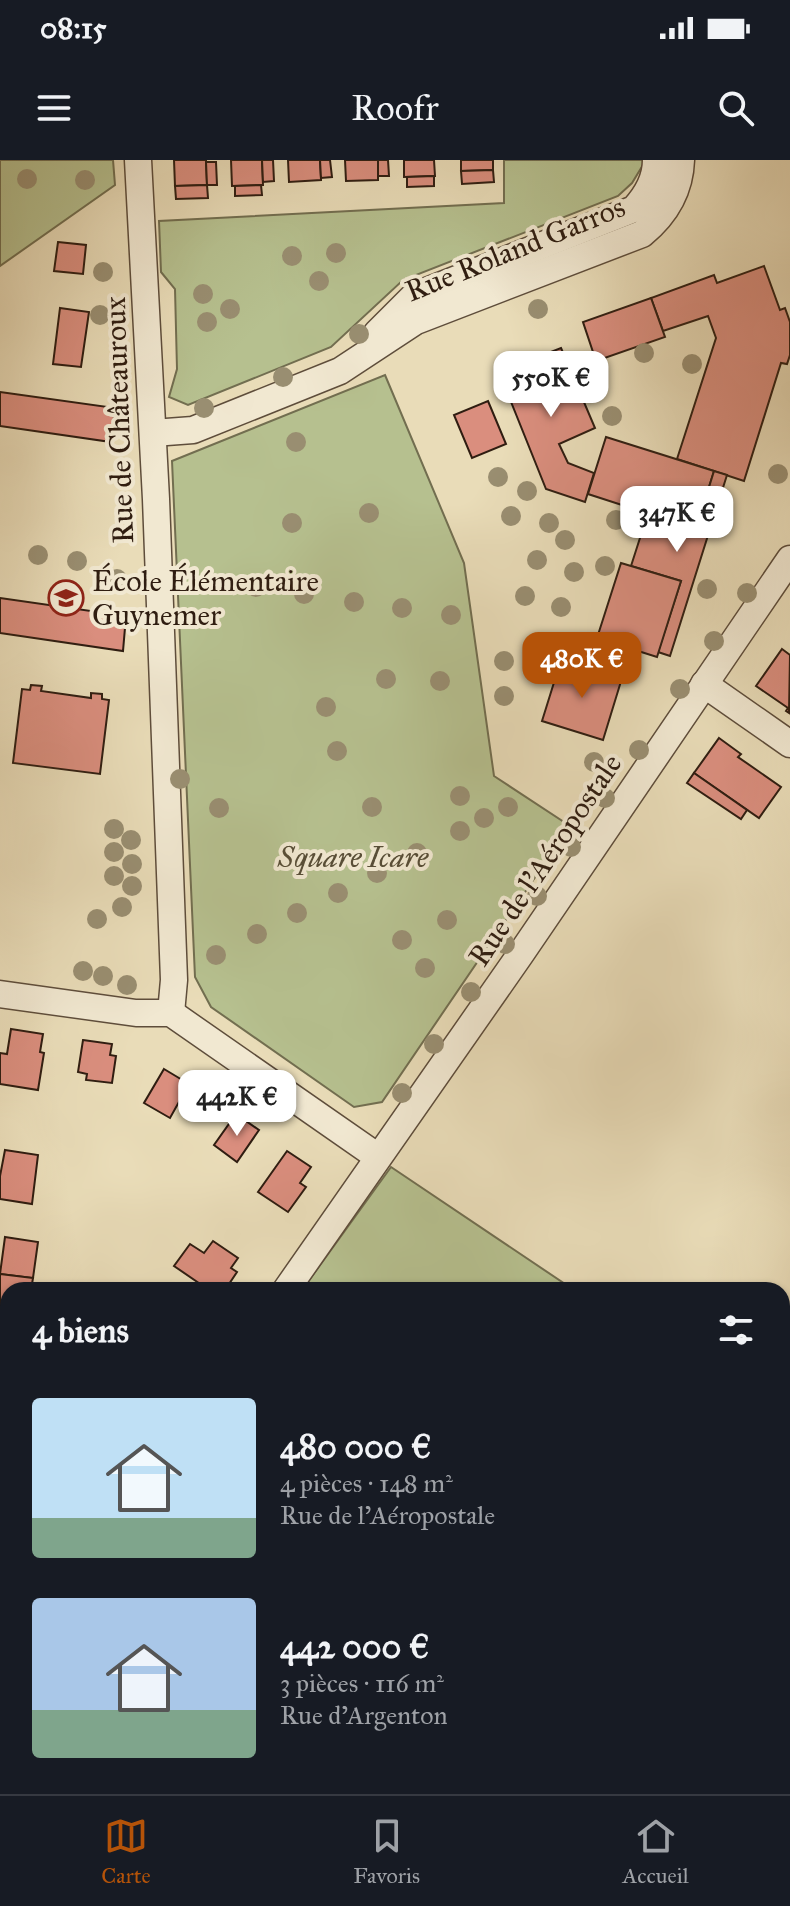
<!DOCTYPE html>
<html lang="fr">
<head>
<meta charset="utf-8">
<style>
	:root { --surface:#171b24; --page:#20242c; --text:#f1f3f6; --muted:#9ea1a6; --line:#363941; --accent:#b45309 }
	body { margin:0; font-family:"IM FELL Great Primer",serif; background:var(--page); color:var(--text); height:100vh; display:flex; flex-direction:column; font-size:30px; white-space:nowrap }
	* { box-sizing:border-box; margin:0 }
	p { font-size:26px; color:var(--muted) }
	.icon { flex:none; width:44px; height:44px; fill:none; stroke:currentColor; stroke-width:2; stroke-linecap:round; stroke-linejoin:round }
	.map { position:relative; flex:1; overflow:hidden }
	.drawer { position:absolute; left:0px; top:1122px; width:790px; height:512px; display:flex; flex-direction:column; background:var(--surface); border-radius:24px 24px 0 0; box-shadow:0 2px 6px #0004 }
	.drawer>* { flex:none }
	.price { position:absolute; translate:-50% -68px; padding:0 18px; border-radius:16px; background:#fff; color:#222; font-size:26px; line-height:52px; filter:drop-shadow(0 2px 4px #0008) }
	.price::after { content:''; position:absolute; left:50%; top:48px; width:24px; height:18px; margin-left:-12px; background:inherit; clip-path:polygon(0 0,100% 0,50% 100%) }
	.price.on { background:var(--accent); color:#fff }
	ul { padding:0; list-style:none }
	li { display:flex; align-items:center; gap:24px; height:200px; padding:0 32px }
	li span { display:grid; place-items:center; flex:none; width:224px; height:160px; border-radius:8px; color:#555 }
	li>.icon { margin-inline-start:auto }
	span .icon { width:96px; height:96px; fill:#fffc; stroke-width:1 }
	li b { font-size:34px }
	h2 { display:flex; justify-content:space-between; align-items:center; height:96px; padding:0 32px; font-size:34px }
	.status { display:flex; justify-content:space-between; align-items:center; height:56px; padding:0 40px; background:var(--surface); direction:ltr }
	.status svg { height:22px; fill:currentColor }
	header { display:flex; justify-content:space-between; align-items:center; height:104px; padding:0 32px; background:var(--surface); font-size:36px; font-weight:600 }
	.menu { display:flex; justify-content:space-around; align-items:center; height:112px; border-top:2px solid var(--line); background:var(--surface); font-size:22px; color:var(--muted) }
	.menu a { display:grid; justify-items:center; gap:4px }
	.menu .on { color:var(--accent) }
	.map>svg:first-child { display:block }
	.green { fill:#b6c08f; stroke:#726e50; stroke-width:2 }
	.building { fill:#da8e7e; stroke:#2f1d11; stroke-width:2 }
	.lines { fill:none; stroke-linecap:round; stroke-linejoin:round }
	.minor-casing { stroke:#5e4d3b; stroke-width:29 }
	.minor { stroke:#f1e8d1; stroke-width:26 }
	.tree { fill:#998e71 }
	.labels { text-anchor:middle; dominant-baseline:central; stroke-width:8; stroke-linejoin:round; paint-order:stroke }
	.street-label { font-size:30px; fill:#2f1d11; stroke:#f1e8d1 }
	.poi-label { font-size:30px; fill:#2f1d11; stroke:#f1e8d1; text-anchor:start }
	.park-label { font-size:30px; font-style:italic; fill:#584e37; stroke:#f1e8d1 }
</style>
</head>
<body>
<div class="status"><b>08:15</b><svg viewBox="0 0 49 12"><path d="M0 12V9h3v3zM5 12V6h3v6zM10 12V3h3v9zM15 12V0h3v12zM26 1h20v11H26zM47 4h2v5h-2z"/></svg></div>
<header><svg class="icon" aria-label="menu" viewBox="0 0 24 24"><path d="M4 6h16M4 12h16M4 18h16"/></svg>Roofr<svg class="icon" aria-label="search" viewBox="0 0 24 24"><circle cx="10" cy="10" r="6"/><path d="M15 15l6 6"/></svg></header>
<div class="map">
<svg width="790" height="1634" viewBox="0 0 790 1634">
	<rect width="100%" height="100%" fill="#e9dcb8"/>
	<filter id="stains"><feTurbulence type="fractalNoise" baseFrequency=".0025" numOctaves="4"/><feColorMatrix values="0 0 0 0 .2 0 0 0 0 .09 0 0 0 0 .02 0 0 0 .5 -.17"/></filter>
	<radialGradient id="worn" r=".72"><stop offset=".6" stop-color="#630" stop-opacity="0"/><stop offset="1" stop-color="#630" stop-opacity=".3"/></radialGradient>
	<g class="green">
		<path d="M0,0H113L115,25L0,106Z"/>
		<path d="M504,0H646L632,23L618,36L403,120L331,187L188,245L169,237L177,209L175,129L161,112L159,61L504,43Z"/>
		<path d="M385,215L464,403L494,616L570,666L382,942L354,947L211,847L195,817L172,301Z"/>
		<path d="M391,1007L574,1130H302Z"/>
		<path d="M790,1266V1634H98L101,1626H782V1270L786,1272Z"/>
	</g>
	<g class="building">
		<path d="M174,0H206L207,25L175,26Z"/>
		<path d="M231,0H262L263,25L232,26Z"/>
		<path d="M262,0H273L274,21L263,22Z"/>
		<path d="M288,0H320L321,20L289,22Z"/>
		<path d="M320,0H330L332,17L321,18Z"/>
		<path d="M345,0H378V20L346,21Z"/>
		<path d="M378,0H388L389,16H378Z"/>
		<path d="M404,0H434L435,16L404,17Z"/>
		<path d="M461,0H493V10L461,11Z"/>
		<path d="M206,2H216L217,25H207Z"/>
		<path d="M493,10L494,22L462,24L461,11Z"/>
		<path d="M434,16V26L407,27V17Z"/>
		<path d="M207,25L208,38L176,39L175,26Z"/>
		<path d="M261,25L262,35L235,36V26Z"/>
		<path d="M58,82L86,85L83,114L54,111Z"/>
		<path d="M764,106L780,150L785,148L790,162V195L787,204L781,203L744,321L677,299L716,178L708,156L663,171L651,138L714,115L717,123Z"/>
		<path d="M651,138L665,177L596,201L583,162Z"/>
		<path d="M60,148L89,152L81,207L53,204Z"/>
		<path d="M561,188L595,268L559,284L568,303L594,313L585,342L546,329L499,212Z"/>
		<path d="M0,232L115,248L111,282L0,266Z"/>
		<path d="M488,241L506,284L472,298L454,255Z"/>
		<path d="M606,277L714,311L696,369L588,334Z"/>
		<path d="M714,311L727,315L670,496L658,492L681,421L631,406L648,353L696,369Z"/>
		<path d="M621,403L681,421L657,497L597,478Z"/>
		<path d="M0,438L126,456L123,491L0,473Z"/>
		<path d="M782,489L790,495L789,553L786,551L788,548L756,526Z"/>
		<path d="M561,500L622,518L603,580L542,561Z"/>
		<path d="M31,525L42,526L41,531L91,538V533L102,534V539L109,540L100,614L13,603L22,529L30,530Z"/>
		<path d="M719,578L741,594L738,597L781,627L759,658L694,613Z"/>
		<path d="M694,613L747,650L741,659L687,623Z"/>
		<path d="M11,869L43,874L40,892L44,893L38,930L0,924V893L7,894Z"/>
		<path d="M83,880L112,884L110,895L116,896L112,923L86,920L87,914L78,912Z"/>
		<path d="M164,909L189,924L170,958L144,943Z"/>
		<path d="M236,954L259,970L237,1002L214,985Z"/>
		<path d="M5,990L38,995L32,1044L0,1039V1016Z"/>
		<path d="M287,991L311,1007L300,1023L306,1027L288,1052L258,1032Z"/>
		<path d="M5,1077L38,1082L33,1118L0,1114Z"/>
		<path d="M213,1081L238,1098L231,1108L237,1112L225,1130H209L174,1106L190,1084L204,1093Z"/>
		<path d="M0,1114L33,1118L31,1130H8V1154L0,1153Z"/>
		<path d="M0,1190L8,1191V1226L0,1225Z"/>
		<path d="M8,1304V1351L0,1353V1306Z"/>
	</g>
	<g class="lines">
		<defs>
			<g id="minor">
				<path d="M138,0L156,339L174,820L171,853"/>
				<path d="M377,173L414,136L634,49C647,35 656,20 656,0"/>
				<path d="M153,273L193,270L340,211L416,161L642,74C665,55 680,30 681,0"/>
				<path d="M704,524L790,584"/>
				<path d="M0,834L136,853H171L378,997"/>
				<path d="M286,1130L520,795L790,399"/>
				<path d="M0,1397L8,1395"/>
				<path d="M64,1634L67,1626"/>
			</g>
		</defs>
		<use href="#minor" class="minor-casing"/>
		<use href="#minor" class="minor"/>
	</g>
	<g class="tree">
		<circle cx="27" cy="19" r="10"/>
		<circle cx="85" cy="20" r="10"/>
		<circle cx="336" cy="93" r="10"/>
		<circle cx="292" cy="96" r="10"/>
		<circle cx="103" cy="112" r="10"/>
		<circle cx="319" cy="121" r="10"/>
		<circle cx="203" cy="134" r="10"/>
		<circle cx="230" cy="149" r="10"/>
		<circle cx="538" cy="149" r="10"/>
		<circle cx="100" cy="155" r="10"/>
		<circle cx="207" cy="162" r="10"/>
		<circle cx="359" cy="174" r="10"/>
		<circle cx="644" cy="193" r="10"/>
		<circle cx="692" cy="204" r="10"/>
		<circle cx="283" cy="217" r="10"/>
		<circle cx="204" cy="248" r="10"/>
		<circle cx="612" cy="256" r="10"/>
		<circle cx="296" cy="282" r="10"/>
		<circle cx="778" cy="314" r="10"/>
		<circle cx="498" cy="317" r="10"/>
		<circle cx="527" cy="331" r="10"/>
		<circle cx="369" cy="353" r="10"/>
		<circle cx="511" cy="356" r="10"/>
		<circle cx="616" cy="360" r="10"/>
		<circle cx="292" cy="363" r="10"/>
		<circle cx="549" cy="363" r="10"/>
		<circle cx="565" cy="380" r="10"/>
		<circle cx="38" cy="395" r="10"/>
		<circle cx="537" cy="400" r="10"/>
		<circle cx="77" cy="401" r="10"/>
		<circle cx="605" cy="406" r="10"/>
		<circle cx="574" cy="412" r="10"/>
		<circle cx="117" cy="419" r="10"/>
		<circle cx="208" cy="421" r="10"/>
		<circle cx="256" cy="427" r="10"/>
		<circle cx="707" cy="429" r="10"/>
		<circle cx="747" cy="433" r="10"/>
		<circle cx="304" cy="434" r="10"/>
		<circle cx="525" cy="436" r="10"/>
		<circle cx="354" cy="442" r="10"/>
		<circle cx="561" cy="447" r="10"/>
		<circle cx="402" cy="448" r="10"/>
		<circle cx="451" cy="455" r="10"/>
		<circle cx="714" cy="481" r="10"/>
		<circle cx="504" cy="501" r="10"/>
		<circle cx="386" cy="519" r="10"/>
		<circle cx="440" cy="521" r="10"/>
		<circle cx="680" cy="529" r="10"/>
		<circle cx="504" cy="536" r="10"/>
		<circle cx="326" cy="547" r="10"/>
		<circle cx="639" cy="590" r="10"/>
		<circle cx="337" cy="591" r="10"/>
		<circle cx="594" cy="602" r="10"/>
		<circle cx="180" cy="619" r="10"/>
		<circle cx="460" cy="636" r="10"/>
		<circle cx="605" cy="638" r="10"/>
		<circle cx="372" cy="647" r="10"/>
		<circle cx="508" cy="647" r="10"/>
		<circle cx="219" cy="648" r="10"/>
		<circle cx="484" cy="658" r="10"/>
		<circle cx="114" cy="669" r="10"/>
		<circle cx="460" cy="671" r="10"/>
		<circle cx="131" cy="680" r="10"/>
		<circle cx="571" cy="687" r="10"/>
		<circle cx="114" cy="692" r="10"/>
		<circle cx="417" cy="693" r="10"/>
		<circle cx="132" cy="704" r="10"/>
		<circle cx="377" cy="713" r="10"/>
		<circle cx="114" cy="716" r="10"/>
		<circle cx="132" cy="726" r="10"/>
		<circle cx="338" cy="733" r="10"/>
		<circle cx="537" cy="736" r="10"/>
		<circle cx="122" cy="747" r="10"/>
		<circle cx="297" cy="753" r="10"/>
		<circle cx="97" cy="759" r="10"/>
		<circle cx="447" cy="760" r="10"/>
		<circle cx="257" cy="774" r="10"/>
		<circle cx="402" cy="780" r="10"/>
		<circle cx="505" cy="784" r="10"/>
		<circle cx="216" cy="795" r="10"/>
		<circle cx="425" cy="808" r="10"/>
		<circle cx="83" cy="811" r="10"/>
		<circle cx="103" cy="816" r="10"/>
		<circle cx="127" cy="825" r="10"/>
		<circle cx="471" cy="832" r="10"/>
		<circle cx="434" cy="884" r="10"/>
		<circle cx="402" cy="933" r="10"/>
	</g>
	<defs>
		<symbol id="school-ring" viewBox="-11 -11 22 22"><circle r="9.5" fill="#f1e8d1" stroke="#8f2418" stroke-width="1.5"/><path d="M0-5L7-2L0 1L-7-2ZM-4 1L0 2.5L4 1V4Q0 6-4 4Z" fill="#8f2418"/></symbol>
	</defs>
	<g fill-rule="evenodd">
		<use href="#school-ring" x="46" y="418" width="40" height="40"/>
	</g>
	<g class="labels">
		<g class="street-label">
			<text transform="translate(515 89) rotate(-22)">Rue Roland Garros</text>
			<text transform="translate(119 260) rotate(-92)">Rue de Châteauroux</text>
			<text transform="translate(545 700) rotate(-56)">Rue de l'Aéropostale</text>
		</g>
		<g class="poi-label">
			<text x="92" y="421">École Élémentaire<tspan x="92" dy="34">Guynemer</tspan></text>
		</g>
		<g class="park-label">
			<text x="353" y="697">Square Icare</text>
		</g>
	</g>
	<rect width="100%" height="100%" filter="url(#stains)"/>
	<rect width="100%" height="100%" fill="url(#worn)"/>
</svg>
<b class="price" style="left:551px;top:259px">550K €</b>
<b class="price" style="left:677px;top:394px">347K €</b>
<b class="price on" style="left:582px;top:540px">480K €</b>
<b class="price" style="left:237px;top:978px">442K €</b>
<section class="drawer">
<h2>4 biens<svg class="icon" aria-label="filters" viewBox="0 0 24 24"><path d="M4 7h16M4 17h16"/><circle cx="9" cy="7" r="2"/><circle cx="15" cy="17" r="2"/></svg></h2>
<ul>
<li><span style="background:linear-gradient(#bfe0f5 75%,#7fa58c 0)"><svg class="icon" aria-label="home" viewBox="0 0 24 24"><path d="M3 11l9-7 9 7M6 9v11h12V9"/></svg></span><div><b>480 000 €</b><p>4 pièces · 148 m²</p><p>Rue de l'Aéropostale</p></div></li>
<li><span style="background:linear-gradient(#a9c7e8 70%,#7fa58c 0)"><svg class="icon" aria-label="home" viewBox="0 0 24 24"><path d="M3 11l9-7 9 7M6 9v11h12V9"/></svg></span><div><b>442 000 €</b><p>3 pièces · 116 m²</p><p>Rue d'Argenton</p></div></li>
</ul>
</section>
</div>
<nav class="menu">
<a class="on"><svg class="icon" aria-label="map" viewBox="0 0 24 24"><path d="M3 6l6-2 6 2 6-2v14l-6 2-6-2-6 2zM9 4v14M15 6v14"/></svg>Carte</a>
<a><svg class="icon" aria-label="saved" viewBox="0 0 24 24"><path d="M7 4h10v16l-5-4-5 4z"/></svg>Favoris</a>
<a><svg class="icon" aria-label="home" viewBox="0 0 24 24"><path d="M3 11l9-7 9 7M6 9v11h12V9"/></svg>Accueil</a>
</nav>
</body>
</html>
